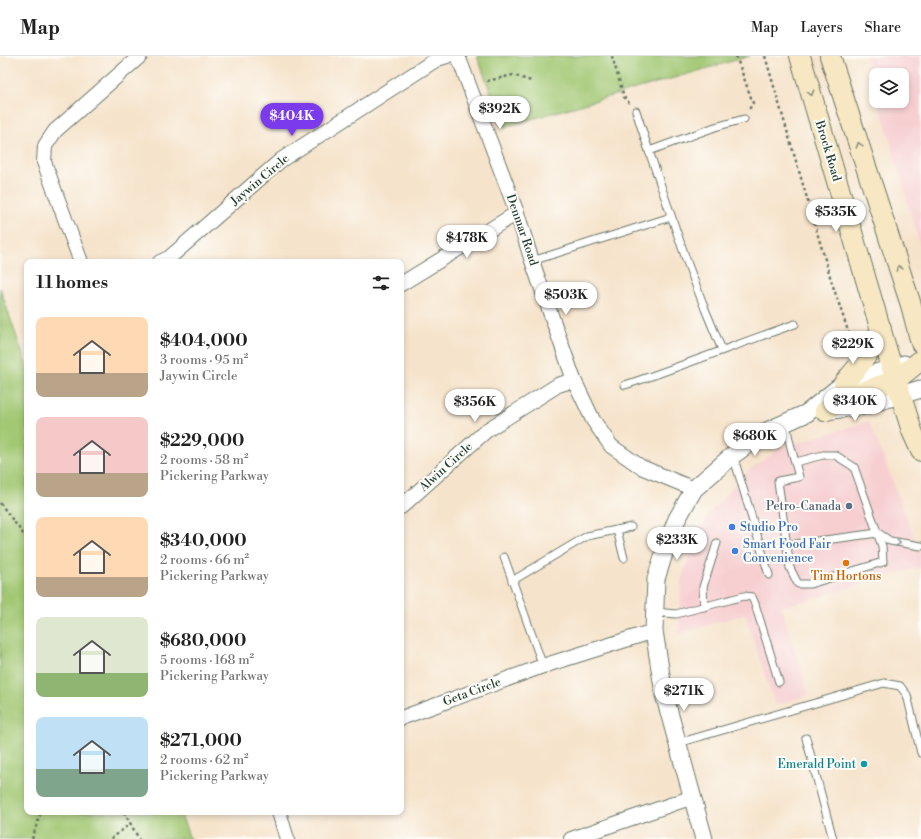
<!DOCTYPE html>
<html lang="en">
<head>
<meta charset="utf-8">
<style>
	:root { --surface:#fff; --page:#f2f2f2; --text:#222; --muted:#767676; --line:#e0e0e0; --accent:#7c3aed }
	body { margin:0; font-family:"Libre Bodoni",serif; background:var(--page); color:var(--text); height:100vh; display:flex; flex-direction:column; font-size:15px; white-space:nowrap }
	* { box-sizing:border-box; margin:0 }
	p { font-size:13px; color:var(--muted) }
	.icon { flex:none; width:22px; height:22px; fill:none; stroke:currentColor; stroke-width:2; stroke-linecap:round; stroke-linejoin:round }
	.map { position:relative; flex:1; overflow:hidden }
	.side { position:absolute; left:24px; top:203px; width:380px; height:556px; display:flex; flex-direction:column; background:var(--surface); border-radius:8px; box-shadow:0 2px 6px #0003 }
	.side>* { flex:none }
	.fabs { position:absolute; left:869px; top:12px; display:grid; gap:8px }
	.fabs a { display:grid; place-items:center; width:40px; height:40px; border-radius:8px; background:var(--surface); box-shadow:0 2px 6px #0003; font-size:20px }
	.price { position:absolute; translate:-50% -34px; padding:0 9px; border-radius:14px; background:#fff; color:#222; font-size:13px; line-height:26px; filter:drop-shadow(0 1px 2px #0008) }
	.price::after { content:''; position:absolute; left:50%; top:24px; width:12px; height:9px; margin-left:-6px; background:inherit; clip-path:polygon(0 0,100% 0,50% 100%) }
	.price.selected { background:var(--accent); color:#fff }
	ul { padding:0; list-style:none }
	li { display:flex; align-items:center; gap:12px; height:100px; padding:0 12px }
	li span { display:grid; place-items:center; flex:none; width:112px; height:80px; border-radius:8px; color:#555 }
	li>.icon { margin-inline-start:auto }
	span .icon { width:48px; height:48px; fill:#fffc; stroke-width:1 }
	li b { font-size:17px }
	h2 { display:flex; justify-content:space-between; align-items:center; height:48px; padding:0 12px; font-size:17px }
	header { display:flex; align-items:center; gap:24px; box-sizing:border-box; height:56px; padding:0 20px; background:var(--surface); border-bottom:1px solid var(--line) }
	header strong { font-size:19px }
	nav { display:flex; gap:22px; margin-inline-start:auto; font-size:14px }
	.map>svg:first-child { display:block }
	.built { fill:#f7cfd1 }
	.park { fill:#a2c873; stroke:#608254 }
	.lines { fill:none; stroke-linecap:round; stroke-linejoin:round }
	.service-casing { stroke:#6a7769; stroke-width:9 }
	.minor-casing { stroke:#6a7769; stroke-width:16 }
	.tertiary-casing { stroke:#6a7769; stroke-width:19 }
	.secondary-casing { stroke:#6a7769; stroke-width:22 }
	.path { stroke:#6a7769; stroke-width:2.5; stroke-dasharray:3 3; stroke-linecap:butt }
	.service { stroke:#fff; stroke-width:7 }
	.minor { stroke:#fff; stroke-width:14 }
	.tertiary { stroke:#fff; stroke-width:17 }
	.secondary { stroke:#f7e8c3; stroke-width:20 }
	.oneway { stroke:#8b927c }
	.oneway2 { stroke:#8f9e9a }
	.service-dot { fill:#5c6f8a; stroke:#fdfcf7; stroke-width:1.5 }
	.shop-dot { fill:#3f7fe0; stroke:#fdfcf7; stroke-width:1.5 }
	.food-dot { fill:#e8710a; stroke:#fdfcf7; stroke-width:1.5 }
	.culture-dot { fill:#0f9aa8; stroke:#fdfcf7; stroke-width:1.5 }
	.labels { text-anchor:middle; dominant-baseline:central; stroke-width:4; stroke-linejoin:round; paint-order:stroke }
	.street-label { font-size:12px; fill:#1f3d34; stroke:#fdfcf7 }
	.service-label { font-size:12px; fill:#4e5e75; stroke:#fdfcf7; text-anchor:end }
	.shop-label { font-size:12px; fill:#366cbe; stroke:#fdfcf7; text-anchor:start }
	.food-label { font-size:12px; fill:#c56008; stroke:#fdfcf7 }
	.culture-label { font-size:12px; fill:#0d838f; stroke:#fdfcf7; text-anchor:end }
</style>
</head>
<body>
<header>
<strong>Map</strong>
<nav><a>Map</a><a>Layers</a><a>Share</a></nav>
</header>
<div class="map">
<svg width="921" height="783" viewBox="0 0 921 783">
	<rect width="100%" height="100%" fill="#fdfcf7"/>
	<filter id="ink" filterUnits="userSpaceOnUse"><feTurbulence type="fractalNoise" baseFrequency=".025" numOctaves="2"/><feDisplacementMap in="SourceGraphic" scale="8" xChannelSelector="R" yChannelSelector="G"/><feConvolveMatrix kernelMatrix="1 2 1 2 8 2 1 2 1" color-interpolation-filters="sRGB"/></filter>
	<filter id="wash" filterUnits="userSpaceOnUse"><feTurbulence type="fractalNoise" baseFrequency=".012" numOctaves="4" result="noise"/><feDisplacementMap in="SourceGraphic" scale="16" xChannelSelector="R" yChannelSelector="G"/><feGaussianBlur stdDeviation="0.9" result="paint"/><feColorMatrix in="noise" values="0 0 0 0 0 0 0 0 0 0 0 0 0 0 0 0 0 1.4 0 .05"/><feComposite in="paint" operator="in"/></filter>
	<g filter="url(#wash)">
		<rect width="100%" height="100%" fill="#f6e3cb"/>
		<g class="built">
			<path d="M866,0H921V193L879,45H902V19H876V34Z"/>
			<path d="M869,365L921,498V511L791,549L781,551L809,639L775,649L745,558L679,578L681,525L693,488L709,457L749,414L781,392Z"/>
		</g>
		<g class="park">
			<path d="M477,0H750L504,71Z"/>
			<path d="M0,232L27,311V756H180L190,783H0Z"/>
		</g>
	</g>
	<g filter="url(#ink)">
		<g class="lines">
			<defs>
				<g id="service">
					<path d="M636,55L649,95"/>
					<path d="M532,205L671,161"/>
					<path d="M722,294L705,253L687,206L649,95L715,71L744,63"/>
					<path d="M625,329C682,310 738,288 795,268"/>
					<path d="M786,367L789,384L799,421L778,425L790,512L798,528H810L883,506L882,490L854,411L835,399H823L796,406"/>
					<path d="M733,399L769,519"/>
					<path d="M617,474L624,502"/>
					<path d="M787,489L878,477L890,485L921,490"/>
					<path d="M504,501L543,610"/>
					<path d="M512,525L587,480L631,471"/>
					<path d="M704,551L703,531L717,487"/>
					<path d="M655,556L676,558L744,540L752,541L755,548L779,626"/>
					<path d="M806,682L833,783"/>
					<path d="M678,687L884,627L900,630L907,639L921,697"/>
				</g>
				<g id="minor">
					<path d="M458,0L517,157L532,205L574,324L593,364L611,390L641,411L694,433"/>
					<path d="M81,206L44,106L45,90L55,75L140,0"/>
					<path d="M160,206L169,202L281,104L437,3L447,0"/>
					<path d="M401,228L517,157"/>
					<path d="M401,451L487,374L558,329L574,324"/>
					<path d="M401,662L543,610L654,575"/>
					<path d="M279,756L287,783"/>
					<path d="M571,783L693,741"/>
				</g>
				<g id="tertiary">
					<path d="M825,355L862,350L921,333"/>
					<path d="M704,783L664,638L654,575L656,523L667,488L677,463L694,433L733,399L767,375L807,357L844,327L904,308"/>
				</g>
				<g id="secondary">
					<path d="M800,0L892,312L912,375L921,395"/>
					<path d="M830,0L911,249L921,287"/>
					<path d="M844,327C859,310 873,294 881,272"/>
					<path d="M825,355L846,342L896,324L921,304"/>
				</g>
			</defs>
			<use href="#service" class="service-casing"/>
			<use href="#minor" class="minor-casing"/>
			<use href="#tertiary" class="tertiary-casing"/>
			<use href="#secondary" class="secondary-casing"/>
			<g class="path">
				<path d="M612,0L624,41L630,48"/>
				<path d="M736,0L753,47L748,55"/>
				<path d="M765,0L832,227L853,290"/>
				<path d="M487,25L513,19L531,25"/>
				<path d="M0,447L27,483"/>
				<path d="M124,756L139,783"/>
				<path d="M32,783L41,756"/>
				<path d="M111,783L131,767"/>
			</g>
			<use href="#service" class="service"/>
			<use href="#minor" class="minor"/>
			<use href="#tertiary" class="tertiary"/>
			<use href="#secondary" class="secondary"/>
		</g>
		<defs><path id="oneway-chevron" d="M-2-3.5L2.5 0L-2 3.5" fill="none" stroke-width="1.6" stroke-linecap="round" stroke-linejoin="round"/></defs>
		<g class="oneway">
			<use href="#oneway-chevron" transform="translate(811 37) rotate(73)"/>
			<use href="#oneway-chevron" transform="translate(859 89) rotate(-108)"/>
			<use href="#oneway-chevron" transform="translate(899 212) rotate(-108)"/>
		</g>
		<use class="oneway2" href="#oneway-chevron" transform="translate(898 487) rotate(8)"/>
	</g>
	<circle class="service-dot" cx="849" cy="450" r="4"/>
	<g class="shop-dot">
		<circle cx="732" cy="471" r="4"/>
		<circle cx="735" cy="495" r="4"/>
	</g>
	<circle class="food-dot" cx="846" cy="507" r="4"/>
	<circle class="culture-dot" cx="864" cy="708" r="4"/>
	<g class="labels">
		<g class="street-label">
			<text transform="translate(828 95) rotate(73)">Brock Road</text>
			<text transform="translate(260 124) rotate(-40)">Jaywin Circle</text>
			<text transform="translate(522 174) rotate(71)">Denmar Road</text>
			<text transform="translate(446 411) rotate(-42)">Alwin Circle</text>
			<text transform="translate(472 636) rotate(-20)">Geta Circle</text>
		</g>
		<g class="service-label">
			<text x="841" y="450">Petro-Canada</text>
		</g>
		<g class="shop-label">
			<text x="740" y="471">Studio Pro</text>
			<text x="743" y="488">Smart Food Fair<tspan x="743" dy="14">Convenience</tspan></text>
		</g>
		<g class="food-label">
			<text x="846" y="520">Tim Hortons</text>
		</g>
		<g class="culture-label">
			<text x="856" y="708">Emerald Point</text>
		</g>
	</g>
</svg>
<div class="fabs">
<a><svg class="icon" aria-label="layers" viewBox="0 0 24 24"><path d="M12 4l9 5-9 5-9-5zM3 14l9 5 9-5"/></svg></a>
</div>
<b class="price" style="left:500px;top:74px">$392K</b>
<b class="price selected" style="left:292px;top:81px">$404K</b>
<b class="price" style="left:836px;top:177px">$535K</b>
<b class="price" style="left:467px;top:203px">$478K</b>
<b class="price" style="left:566px;top:260px">$503K</b>
<b class="price" style="left:853px;top:309px">$229K</b>
<b class="price" style="left:855px;top:366px">$340K</b>
<b class="price" style="left:475px;top:367px">$356K</b>
<b class="price" style="left:755px;top:401px">$680K</b>
<b class="price" style="left:677px;top:505px">$233K</b>
<b class="price" style="left:684px;top:656px">$271K</b>
<section class="side">
<h2>11 homes<svg class="icon" aria-label="filters" viewBox="0 0 24 24"><path d="M4 7h16M4 17h16"/><circle cx="9" cy="7" r="2"/><circle cx="15" cy="17" r="2"/></svg></h2>
<ul>
<li><span style="background:linear-gradient(#ffd9b3 70%,#b9a48a 0)"><svg class="icon" aria-label="home" viewBox="0 0 24 24"><path d="M3 11l9-7 9 7M6 9v11h12V9"/></svg></span><div><b>$404,000</b><p>3 rooms · 95 m²</p><p>Jaywin Circle</p></div></li>
<li><span style="background:linear-gradient(#f6c9c9 70%,#b9a48a 0)"><svg class="icon" aria-label="home" viewBox="0 0 24 24"><path d="M3 11l9-7 9 7M6 9v11h12V9"/></svg></span><div><b>$229,000</b><p>2 rooms · 58 m²</p><p>Pickering Parkway</p></div></li>
<li><span style="background:linear-gradient(#ffd9b3 75%,#b9a48a 0)"><svg class="icon" aria-label="home" viewBox="0 0 24 24"><path d="M3 11l9-7 9 7M6 9v11h12V9"/></svg></span><div><b>$340,000</b><p>2 rooms · 66 m²</p><p>Pickering Parkway</p></div></li>
<li><span style="background:linear-gradient(#dfe7d0 70%,#8fb573 0)"><svg class="icon" aria-label="home" viewBox="0 0 24 24"><path d="M3 11l9-7 9 7M6 9v11h12V9"/></svg></span><div><b>$680,000</b><p>5 rooms · 168 m²</p><p>Pickering Parkway</p></div></li>
<li><span style="background:linear-gradient(#bfe0f5 65%,#7fa58c 0)"><svg class="icon" aria-label="home" viewBox="0 0 24 24"><path d="M3 11l9-7 9 7M6 9v11h12V9"/></svg></span><div><b>$271,000</b><p>2 rooms · 62 m²</p><p>Pickering Parkway</p></div></li>
</ul>
</section>
</div>
</body>
</html>
